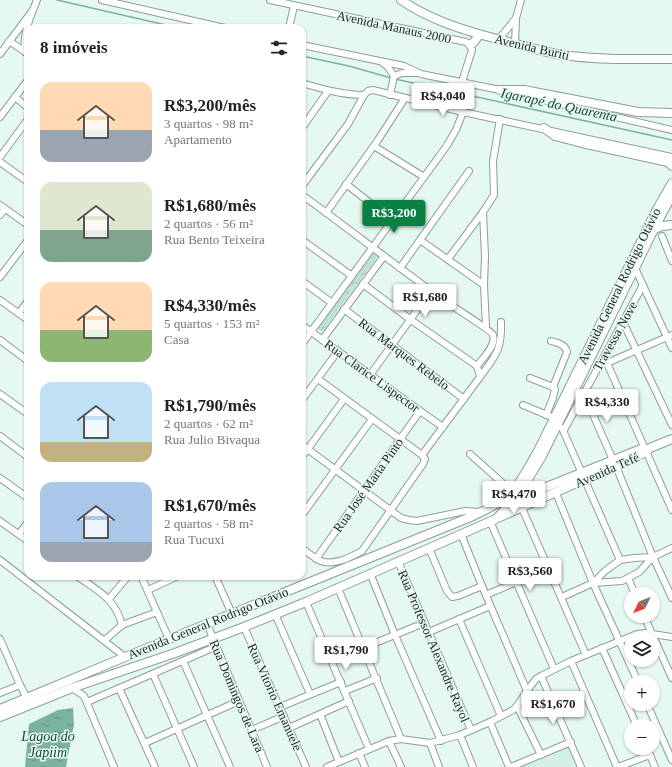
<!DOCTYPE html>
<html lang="pt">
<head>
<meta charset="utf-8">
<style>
	:root { --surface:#fff; --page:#f2f2f2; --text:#222; --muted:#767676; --accent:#0b8043 }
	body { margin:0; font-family:"Times New Roman",serif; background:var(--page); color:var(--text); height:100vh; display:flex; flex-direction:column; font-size:15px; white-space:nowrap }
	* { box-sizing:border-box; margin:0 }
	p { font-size:13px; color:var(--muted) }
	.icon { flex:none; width:22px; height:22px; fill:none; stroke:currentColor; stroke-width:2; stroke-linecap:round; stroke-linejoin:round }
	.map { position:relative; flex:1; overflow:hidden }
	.side { position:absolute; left:24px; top:24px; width:282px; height:556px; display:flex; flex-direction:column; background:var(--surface); border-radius:12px; box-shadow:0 1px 3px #0004 }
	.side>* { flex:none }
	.needle { width:26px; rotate:227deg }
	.fabs { position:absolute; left:624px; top:587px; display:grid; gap:8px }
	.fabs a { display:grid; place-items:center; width:36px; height:36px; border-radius:50%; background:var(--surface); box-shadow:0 1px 3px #0004; font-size:20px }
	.price { position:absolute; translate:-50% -34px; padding:0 9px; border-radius:4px; background:#fff; color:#222; font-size:13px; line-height:26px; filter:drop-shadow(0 1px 2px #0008) }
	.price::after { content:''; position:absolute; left:50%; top:24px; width:12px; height:9px; margin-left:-6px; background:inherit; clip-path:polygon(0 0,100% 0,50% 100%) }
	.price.current { background:var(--accent); color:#fff }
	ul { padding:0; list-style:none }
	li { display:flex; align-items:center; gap:12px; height:100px; padding:0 16px }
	li span { display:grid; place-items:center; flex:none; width:112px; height:80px; border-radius:12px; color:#555 }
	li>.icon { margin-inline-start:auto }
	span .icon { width:48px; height:48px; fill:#fffc; stroke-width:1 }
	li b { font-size:17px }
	h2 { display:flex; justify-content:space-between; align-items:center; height:48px; padding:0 16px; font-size:17px }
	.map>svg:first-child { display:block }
	.built { fill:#d4efe4 }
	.park { fill:url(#park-crowns) }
	.water { fill:url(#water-ripples) }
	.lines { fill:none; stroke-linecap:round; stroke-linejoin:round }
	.stream { stroke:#7bb39e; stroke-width:1.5 }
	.minor-casing { stroke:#8c9e97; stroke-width:8 }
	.major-casing { stroke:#8c9e97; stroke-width:10 }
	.minor { stroke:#fff; stroke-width:6 }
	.major { stroke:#fff; stroke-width:8 }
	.labels { text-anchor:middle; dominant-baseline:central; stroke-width:3; stroke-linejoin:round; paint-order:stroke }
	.street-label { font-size:13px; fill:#212825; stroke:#e6f9f1 }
	.water-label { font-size:14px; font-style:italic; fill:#164637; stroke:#e6f9f1 }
</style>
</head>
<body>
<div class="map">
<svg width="672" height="767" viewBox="0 0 672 767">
	<defs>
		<pattern id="park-crowns" width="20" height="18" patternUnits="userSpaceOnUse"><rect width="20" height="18" fill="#bde2d4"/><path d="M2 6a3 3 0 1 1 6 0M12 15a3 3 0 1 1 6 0" fill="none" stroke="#a2c2b6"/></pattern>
		<pattern id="water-ripples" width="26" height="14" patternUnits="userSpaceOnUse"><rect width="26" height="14" fill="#7bb39e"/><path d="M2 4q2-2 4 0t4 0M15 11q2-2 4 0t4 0" fill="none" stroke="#649281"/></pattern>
	</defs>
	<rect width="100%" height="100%" fill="#e6f9f1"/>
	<path class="built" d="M570,744L579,764L572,767H518Z"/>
	<path class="park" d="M373,251L379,255L322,332L316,328Z"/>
	<path class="water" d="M73,708L74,724L66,767H25L29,724L58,710Z"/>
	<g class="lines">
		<g class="stream">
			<path d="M57,0L179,28"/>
			<path d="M302,56L349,66L391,78"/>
			<path d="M395,79L672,140"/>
		</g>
		<defs>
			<g id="minor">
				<path d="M102,0L225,28"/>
				<path d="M270,0L466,42L470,45L472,50L462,82"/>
				<path d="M289,28L294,6"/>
				<path d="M499,39L516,18"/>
				<path d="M9,41L27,53"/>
				<path d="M515,44L516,18L521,0"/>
				<path d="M302,45L404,66L421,74L500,90L672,130"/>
				<path d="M25,52C22,35 31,15 37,0"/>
				<path d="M0,54L33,10"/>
				<path d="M383,63L388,67L394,76L390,95"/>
				<path d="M394,76L402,73H418"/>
				<path d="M302,83C322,89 343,95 364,95L368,91L373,90L463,112L672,157"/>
				<path d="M15,97L28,108"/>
				<path d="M0,117L28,80"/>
				<path d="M302,128L328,91"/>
				<path d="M374,146L424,177"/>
				<path d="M0,157L28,119"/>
				<path d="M0,162L28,182"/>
				<path d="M346,184L392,220"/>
				<path d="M302,186L348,124L364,95"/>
				<path d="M302,195C352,231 401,270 451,305C458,310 492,331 493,335C497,345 482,359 477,366"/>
				<path d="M0,205L28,225"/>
				<path d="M326,213L378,140L405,98"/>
				<path d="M0,215L5,209"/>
				<path d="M662,236L672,261"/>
				<path d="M302,240L352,276"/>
				<path d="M420,240L484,285"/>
				<path d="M448,259L483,212"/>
				<path d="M400,268L469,171"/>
				<path d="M635,268L672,348"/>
				<path d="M0,277L28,240"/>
				<path d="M302,281L332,303"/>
				<path d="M363,284L411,320L477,366"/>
				<path d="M0,300L28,320"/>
				<path d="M344,309L464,399"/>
				<path d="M19,313L28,301"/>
				<path d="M623,322L672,425"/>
				<path d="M302,325L420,411L443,427"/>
				<path d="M486,327L484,285L485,256L483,212L494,195L493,161L500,119"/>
				<path d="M0,340L28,361"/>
				<path d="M322,340L384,256"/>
				<path d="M551,341C558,343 565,344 567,352L553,387"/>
				<path d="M302,344L446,147L456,130L463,112"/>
				<path d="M604,362L607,363L672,335"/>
				<path d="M607,363L672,510"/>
				<path d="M370,375L431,291"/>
				<path d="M480,377C496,355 502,350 501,322"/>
				<path d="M530,378L553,387L555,389L553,398L546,415"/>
				<path d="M0,394L28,414"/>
				<path d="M584,394L613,460"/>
				<path d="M302,400L338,351"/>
				<path d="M523,405L554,418"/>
				<path d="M562,428L620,560"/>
				<path d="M564,430L643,285"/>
				<path d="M0,436L28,457"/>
				<path d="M302,445L401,518L409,520L417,521L465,511L481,512"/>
				<path d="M470,454L508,488L511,493"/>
				<path d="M422,455L480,377L477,366"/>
				<path d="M302,457L344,399"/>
				<path d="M616,466L653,557L672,598"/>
				<path d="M0,478L28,498"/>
				<path d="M556,493L593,583L638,682"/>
				<path d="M522,508L586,655"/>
				<path d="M302,515L372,419"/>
				<path d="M0,521L28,541"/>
				<path d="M490,521L554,669"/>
				<path d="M19,534L28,522"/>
				<path d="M461,534L482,586L527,691"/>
				<path d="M302,548C308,553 314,558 321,561C334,566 351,557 362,551L423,464L425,459L422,455L318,379"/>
				<path d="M429,548L447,591L452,597L458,596L482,586"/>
				<path d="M316,559L420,411"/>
				<path d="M0,560L125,657"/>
				<path d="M398,561L471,730"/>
				<path d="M370,573L395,635L441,741"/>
				<path d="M77,576C98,591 115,598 122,625"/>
				<path d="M141,576L169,639"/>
				<path d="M215,576L232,614"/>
				<path d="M628,578L635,594"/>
				<path d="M593,583L622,581L628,578L639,572L653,557L672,548"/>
				<path d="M338,588L401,739"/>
				<path d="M148,590L178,576"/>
				<path d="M486,595L549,568"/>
				<path d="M562,597L593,583L605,571L620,560L634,558L653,557"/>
				<path d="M109,599L128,576"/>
				<path d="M306,602L369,749"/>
				<path d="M275,614L310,694"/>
				<path d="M644,616L672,678"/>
				<path d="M459,619L501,716"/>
				<path d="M207,624L267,767"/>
				<path d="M244,627L306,767"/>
				<path d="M429,632L490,606"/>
				<path d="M0,639L20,685L27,698"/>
				<path d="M105,640L122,625L157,612"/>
				<path d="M363,648L424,623"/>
				<path d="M602,648L637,726"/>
				<path d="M183,661L230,767"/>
				<path d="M571,661L617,767"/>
				<path d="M153,674L194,767"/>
				<path d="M541,676L581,767"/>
				<path d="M72,688L84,696L114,767"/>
				<path d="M119,688L155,767"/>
				<path d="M345,691L377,678"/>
				<path d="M0,693L20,685"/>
				<path d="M87,702L215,647"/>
				<path d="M647,704L672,760"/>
				<path d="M517,706L541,755"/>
				<path d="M280,707L341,682"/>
				<path d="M320,714L339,762"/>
				<path d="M490,722L509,767"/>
				<path d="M289,728L349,701"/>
				<path d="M252,730L284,716"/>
				<path d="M460,735L473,767"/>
				<path d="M389,741L401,767"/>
				<path d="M145,743L239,701"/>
				<path d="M430,743L439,767"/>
				<path d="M647,748L655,767"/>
				<path d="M359,753L365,767"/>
				<path d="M327,767L389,741L401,739L430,743L460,735L490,722L513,710L517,706L527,691L536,679L541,676L571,661L637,634L646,633L672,637"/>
				<path d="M511,767L571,742"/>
				<path d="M618,767L650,755"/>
			</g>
			<g id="major">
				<path d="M401,0C430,20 463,30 497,39C518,44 540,51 562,55C598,60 636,59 672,59"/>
				<path d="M470,45L474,42L479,35"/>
				<path d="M500,90H524L638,112L672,113"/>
				<path d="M544,128L555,136L582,143L668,162L672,166"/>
				<path d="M654,229L662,226L672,225"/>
				<path d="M515,495L517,497L529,494L641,449"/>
				<path d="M500,517L646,452L650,448L672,439"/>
				<path d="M0,709L125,657L473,516C485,510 501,503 510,494C522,482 531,463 539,449L656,211L672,183"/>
				<path d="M0,717L72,688L175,653L244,627L306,602L496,519L517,497L541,458L635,268L654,229L672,195"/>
			</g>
		</defs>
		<use href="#minor" class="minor-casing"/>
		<use href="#major" class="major-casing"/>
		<use href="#minor" class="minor"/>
		<use href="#major" class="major"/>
	</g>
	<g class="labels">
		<g class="street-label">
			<text transform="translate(394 27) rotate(12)">Avenida Manaus 2000</text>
			<text transform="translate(532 47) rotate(13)">Avenida Buriti</text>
			<text transform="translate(619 286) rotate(-64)">Avenida General Rodrigo Otávio</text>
			<text transform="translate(615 336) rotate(-61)">Travessa Nove</text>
			<text transform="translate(404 354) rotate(37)">Rua Marques Rebelo</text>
			<text transform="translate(372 376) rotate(36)">Rua Clarice Lispector</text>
			<text transform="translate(607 470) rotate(-24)">Avenida Tefé</text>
			<text transform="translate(368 485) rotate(-55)">Rua José Maria Pinto</text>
			<text transform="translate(208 623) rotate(-22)">Avenida General Rodrigo Otávio</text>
			<text transform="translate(434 646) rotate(67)">Rua Professor Alexandre Rayol</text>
			<text transform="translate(237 696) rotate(67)">Rua Domingos de Lara</text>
			<text transform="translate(275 697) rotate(66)">Rua Vitorio Emanuele</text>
		</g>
		<g class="water-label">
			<text transform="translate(559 105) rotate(12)">Igarapé do Quarenta</text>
			<text x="48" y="736">Lagoa do<tspan x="48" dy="16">Japiim</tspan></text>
		</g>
	</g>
</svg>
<div class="fabs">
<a><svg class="needle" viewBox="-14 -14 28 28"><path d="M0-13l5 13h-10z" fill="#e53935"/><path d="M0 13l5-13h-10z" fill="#767676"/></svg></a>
<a><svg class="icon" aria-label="layers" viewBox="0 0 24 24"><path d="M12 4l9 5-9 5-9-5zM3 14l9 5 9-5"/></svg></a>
<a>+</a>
<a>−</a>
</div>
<b class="price" style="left:443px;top:117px">R$4,040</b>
<b class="price current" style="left:394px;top:234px">R$3,200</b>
<b class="price" style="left:425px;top:318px">R$1,680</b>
<b class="price" style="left:607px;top:423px">R$4,330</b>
<b class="price" style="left:514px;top:515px">R$4,470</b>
<b class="price" style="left:530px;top:592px">R$3,560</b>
<b class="price" style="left:346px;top:671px">R$1,790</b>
<b class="price" style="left:553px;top:725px">R$1,670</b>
<section class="side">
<h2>8 imóveis<svg class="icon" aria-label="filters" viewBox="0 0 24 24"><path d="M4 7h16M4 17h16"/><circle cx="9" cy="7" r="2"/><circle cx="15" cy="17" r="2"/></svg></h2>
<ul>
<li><span style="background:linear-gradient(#ffd9b3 60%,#9aa5b1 0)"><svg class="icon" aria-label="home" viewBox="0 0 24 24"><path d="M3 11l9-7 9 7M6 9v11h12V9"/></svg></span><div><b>R$3,200/mês</b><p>3 quartos · 98 m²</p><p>Apartamento</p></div></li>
<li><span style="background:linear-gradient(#dfe7d0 60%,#7fa58c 0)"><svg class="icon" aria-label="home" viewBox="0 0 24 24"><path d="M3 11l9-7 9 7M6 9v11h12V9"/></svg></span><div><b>R$1,680/mês</b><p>2 quartos · 56 m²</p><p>Rua Bento Teixeira</p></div></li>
<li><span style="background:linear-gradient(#ffd9b3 60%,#8fb573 0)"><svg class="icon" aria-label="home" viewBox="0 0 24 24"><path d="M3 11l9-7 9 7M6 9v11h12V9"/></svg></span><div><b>R$4,330/mês</b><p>5 quartos · 153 m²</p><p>Casa</p></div></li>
<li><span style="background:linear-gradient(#bfe0f5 75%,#c2b280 0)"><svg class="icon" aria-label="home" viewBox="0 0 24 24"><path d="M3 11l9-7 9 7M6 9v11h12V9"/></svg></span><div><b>R$1,790/mês</b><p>2 quartos · 62 m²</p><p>Rua Julio Bivaqua</p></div></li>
<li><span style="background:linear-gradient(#a9c7e8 75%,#9aa5b1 0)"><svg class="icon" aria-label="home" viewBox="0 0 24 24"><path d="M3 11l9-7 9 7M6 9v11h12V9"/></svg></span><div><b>R$1,670/mês</b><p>2 quartos · 58 m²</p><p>Rua Tucuxi</p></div></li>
</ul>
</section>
</div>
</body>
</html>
